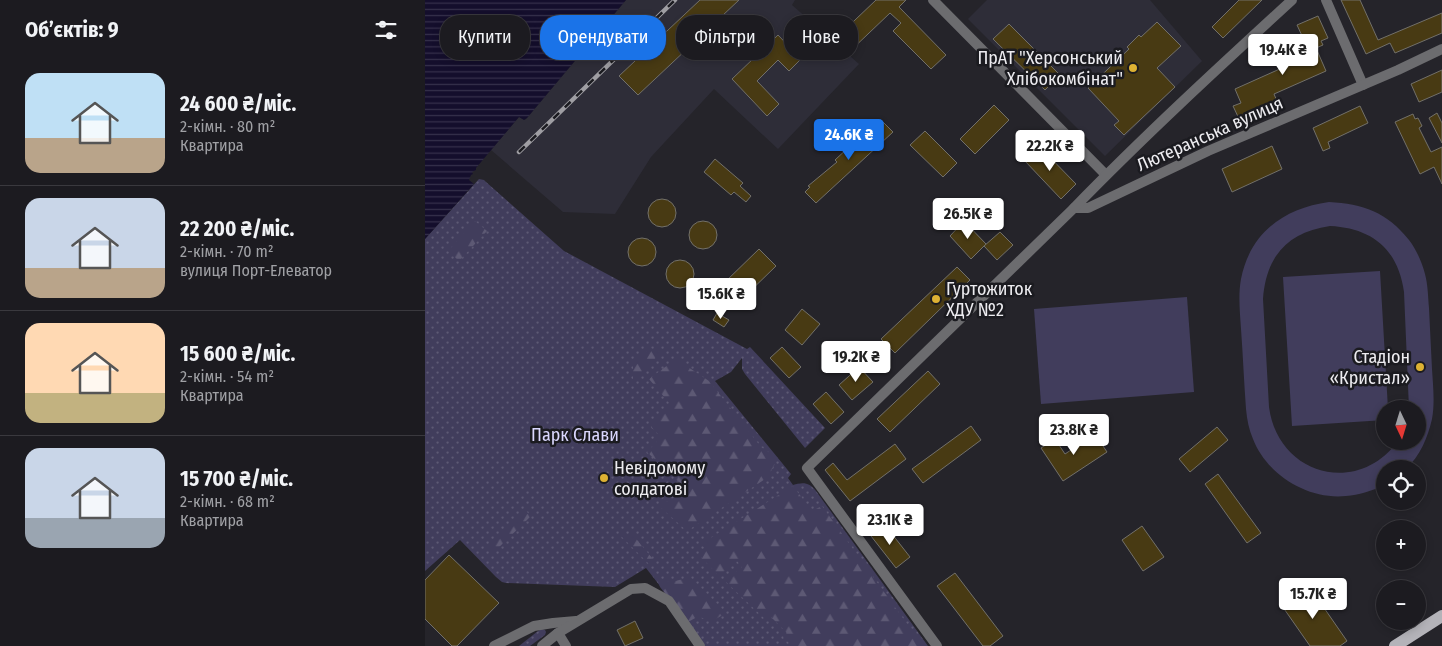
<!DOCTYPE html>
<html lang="uk">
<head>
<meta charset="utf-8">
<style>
	:root { --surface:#1c1b20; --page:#252429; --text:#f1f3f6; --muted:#a0a1a5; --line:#3a393e; --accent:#1a73e8 }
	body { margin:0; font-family:"Fira Sans Condensed",sans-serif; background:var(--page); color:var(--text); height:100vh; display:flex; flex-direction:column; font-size:19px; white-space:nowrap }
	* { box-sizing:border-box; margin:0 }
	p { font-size:16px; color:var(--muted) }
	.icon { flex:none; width:28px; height:28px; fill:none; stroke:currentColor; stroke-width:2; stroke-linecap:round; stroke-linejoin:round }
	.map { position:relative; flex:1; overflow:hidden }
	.side { display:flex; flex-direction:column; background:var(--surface); width:425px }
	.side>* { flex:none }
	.top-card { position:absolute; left:15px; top:15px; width:475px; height:45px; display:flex; gap:10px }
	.needle { width:32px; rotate:176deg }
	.fabs { position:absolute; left:951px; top:400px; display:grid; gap:10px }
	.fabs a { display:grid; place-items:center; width:50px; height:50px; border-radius:50%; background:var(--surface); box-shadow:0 2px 8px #0003,0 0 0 1px var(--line); font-size:25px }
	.price { position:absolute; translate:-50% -42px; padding:0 11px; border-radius:5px; background:#fff; color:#222; font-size:16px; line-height:32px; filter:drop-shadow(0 1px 2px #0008) }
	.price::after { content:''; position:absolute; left:50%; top:30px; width:15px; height:11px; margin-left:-8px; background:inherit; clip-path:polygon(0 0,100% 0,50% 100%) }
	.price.on { background:var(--accent); color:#fff }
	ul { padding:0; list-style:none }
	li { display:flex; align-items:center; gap:15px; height:125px; padding:0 25px }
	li+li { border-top:1px solid var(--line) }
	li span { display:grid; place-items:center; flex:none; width:140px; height:100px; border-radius:15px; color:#555 }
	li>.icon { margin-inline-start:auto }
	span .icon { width:60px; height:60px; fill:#fffc; stroke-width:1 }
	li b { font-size:21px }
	h2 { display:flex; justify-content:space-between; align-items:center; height:60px; padding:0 25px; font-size:21px }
	.pill { padding:0 18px; border-radius:20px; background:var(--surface); box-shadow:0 2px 8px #0003,0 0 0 1px var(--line); font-size:18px; line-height:45px }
	.pill.on { background:var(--accent); color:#fff }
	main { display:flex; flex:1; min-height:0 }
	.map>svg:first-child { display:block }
	.built { fill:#2e2d38 }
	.grass { fill:url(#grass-dots) }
	.forest { fill:url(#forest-firs) }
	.garden { fill:#413d5c; fill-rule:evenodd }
	.water { fill:url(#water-rules) }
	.building { fill:#483a13; stroke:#72706a }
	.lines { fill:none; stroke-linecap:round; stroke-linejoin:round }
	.minor { stroke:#6c6c6f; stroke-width:10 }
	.major { stroke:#b4b3b9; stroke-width:12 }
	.rail-casing { stroke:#9f9ea3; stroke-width:4.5 }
	.rail { stroke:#1b1b20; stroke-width:2.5; stroke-dasharray:8; stroke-linecap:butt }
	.poi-dot { fill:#ddb133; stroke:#1b1b20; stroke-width:2 }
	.labels { text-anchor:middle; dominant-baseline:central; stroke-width:5; stroke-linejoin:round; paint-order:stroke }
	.poi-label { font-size:18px; fill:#edecf0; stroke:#1b1b20; text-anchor:end }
	.street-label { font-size:18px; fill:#edecf0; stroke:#1b1b20 }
	.park-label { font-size:18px; fill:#dad7fe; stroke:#1b1b20 }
</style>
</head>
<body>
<main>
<section class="side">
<h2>Об’єктів: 9<svg class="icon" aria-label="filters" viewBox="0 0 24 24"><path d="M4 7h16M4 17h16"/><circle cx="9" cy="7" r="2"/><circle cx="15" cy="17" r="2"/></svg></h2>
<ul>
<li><span style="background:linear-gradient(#bfe0f5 65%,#b9a48a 0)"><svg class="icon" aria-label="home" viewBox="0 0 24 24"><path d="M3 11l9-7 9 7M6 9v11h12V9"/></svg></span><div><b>24 600 ₴/міс.</b><p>2-кімн. · 80 m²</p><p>Квартира</p></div></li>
<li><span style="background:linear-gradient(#c9d6e8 70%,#b9a48a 0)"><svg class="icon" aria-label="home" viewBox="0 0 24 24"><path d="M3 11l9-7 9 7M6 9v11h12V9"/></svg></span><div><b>22 200 ₴/міс.</b><p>2-кімн. · 70 m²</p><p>вулиця Порт-Елеватор</p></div></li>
<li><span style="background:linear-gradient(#ffd9b3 70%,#c2b280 0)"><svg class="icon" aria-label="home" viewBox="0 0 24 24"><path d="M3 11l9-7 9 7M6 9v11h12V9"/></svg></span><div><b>15 600 ₴/міс.</b><p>2-кімн. · 54 m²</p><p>Квартира</p></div></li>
<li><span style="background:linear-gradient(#c9d6e8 70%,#9aa5b1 0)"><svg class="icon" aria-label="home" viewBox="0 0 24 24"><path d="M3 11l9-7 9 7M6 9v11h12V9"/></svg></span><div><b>15 700 ₴/міс.</b><p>2-кімн. · 68 m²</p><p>Квартира</p></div></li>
</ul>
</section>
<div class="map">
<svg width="1017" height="646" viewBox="0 0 1017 646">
	<defs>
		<pattern id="grass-dots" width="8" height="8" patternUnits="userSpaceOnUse" patternTransform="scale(1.25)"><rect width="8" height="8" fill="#413d5c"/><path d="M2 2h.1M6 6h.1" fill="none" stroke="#5d5974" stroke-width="1.8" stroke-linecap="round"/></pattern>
		<pattern id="forest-firs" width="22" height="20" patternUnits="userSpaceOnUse" patternTransform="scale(1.25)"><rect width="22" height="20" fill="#413d5c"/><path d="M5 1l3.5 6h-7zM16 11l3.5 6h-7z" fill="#5d5974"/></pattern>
		<pattern id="water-rules" width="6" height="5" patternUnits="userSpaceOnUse" patternTransform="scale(1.25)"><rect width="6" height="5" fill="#140e2c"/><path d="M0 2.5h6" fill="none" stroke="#36314b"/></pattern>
	</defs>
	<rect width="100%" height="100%" fill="#25242a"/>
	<g class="built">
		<path d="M201,0H370L367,5L434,64L353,149L289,89L226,157L190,214L138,212L66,150L94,117L100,120L102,118Z"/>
		<path d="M562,0H725L777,61L680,156L543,19Z"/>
	</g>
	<g class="grass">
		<path d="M54,179L59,180L61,182L139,251L322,349L325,347L400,428L380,448L320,374L317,369V358L306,372L290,381L366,474L363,478L368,485C378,482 384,482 391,491L503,646H280L263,622L221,568L190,587L81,583L77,582L71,577L35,540L0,571V239Z"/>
		<path d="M117,629L120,630L121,632L120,635L105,646H94L113,631Z"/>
	</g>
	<g class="forest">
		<path d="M50,221L62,231L34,261L23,251Z"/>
		<path d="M225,348L236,352L208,383V364Z"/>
		<path d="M251,359L284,381L336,447L353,458L343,477L262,531L234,506L250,497L256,484L222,452L236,437L225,426L246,405L224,379Z"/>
		<path d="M368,486L387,511L397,506L498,646H367L358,637L362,633L345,616L340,619L300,581L317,567L312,561L294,576L275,556L282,550L276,544Z"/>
		<path d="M99,509L106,516L69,552L63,546Z"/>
		<path d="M208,535L227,558L225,565L196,536Z"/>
		<path d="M265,577L301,613L289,620L272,617L263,622L235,587L232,579L247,582Z"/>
	</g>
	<g class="garden">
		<path d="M904,202C938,204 962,212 984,240C991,249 997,262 1000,274C1003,285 1003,297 1004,308C1005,329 1006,349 1007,369C1008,385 1010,403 1007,419C1003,437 995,456 981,469H960V485L958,486C946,491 934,495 921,496C883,500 842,475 828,439C824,430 822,420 821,409C819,383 818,356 816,329C815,313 813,295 816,279C825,233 859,208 904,202ZM905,226C947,228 973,249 979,292L984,409H992V441H973C932,497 853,475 844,407L838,299C841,257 862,232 905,226Z"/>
		<path d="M955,271L963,409H960V420L867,426L858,277Z"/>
		<path d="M762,297L769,392L616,404L609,309Z"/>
	</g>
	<path class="water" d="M0,0H201L102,118L99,120L94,117L51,168V170L47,172L48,174L46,175L44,180L49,184L0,239Z"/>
	<g class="building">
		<path d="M275,0H314L213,95L194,76Z"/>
		<path d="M451,0H481L474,7L521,55L506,69L468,31L476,23L465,13L422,54L409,40Z"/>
		<path d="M814,0H837L798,38L787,27Z"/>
		<path d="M916,0H935L953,40L1017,13V33L970,53L965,43L941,54Z"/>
		<path d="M893,16L903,38L896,41L898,45L891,48L901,71L849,94L854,106L816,123L808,106L816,103L810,89L886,55L872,25Z"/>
		<path d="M732,22L756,46L732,68L750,87L699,135L689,125L694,121L663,88L704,49L702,47L714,35L716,37Z"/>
		<path d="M584,24L635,75L620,90L568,39Z"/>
		<path d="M353,35L376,59L364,71L353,60L332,81L354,104L342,116L307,79Z"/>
		<path d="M1017,70V92L994,102L986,84Z"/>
		<path d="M569,105L584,120L550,154L535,139Z"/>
		<path d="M935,106L943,123L903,142L905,148L898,151L888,128Z"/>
		<path d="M1012,113L1017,123V143L1004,118Z"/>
		<path d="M988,114L990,119L993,118L997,126L994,128L1006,152L1017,147V184L1009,167L995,174L970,122Z"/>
		<path d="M456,120L468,132L391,203L380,192L385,187L383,186L412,162L410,160L425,146L427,148L438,137L436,136L450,123L451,124Z"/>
		<path d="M500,131L532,163L518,177L485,145Z"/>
		<path d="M614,146L651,184L636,199L599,160Z"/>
		<path d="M847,146L857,169L807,192L797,169Z"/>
		<path d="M290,159L318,183L315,186L326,196L321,202L309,192L306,195L279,172Z"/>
		<circle cx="237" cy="213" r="14"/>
		<circle cx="278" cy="235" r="14"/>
		<path d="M539,221L561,244L546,259L525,236Z"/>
		<path d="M575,232L588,245L572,260L559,246Z"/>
		<circle cx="217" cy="252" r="14"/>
		<path d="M334,249L351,266L315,301L298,284Z"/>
		<circle cx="255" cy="274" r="14"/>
		<path d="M532,267L545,280L470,353L456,339Z"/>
		<path d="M377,309L395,324L377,345L360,330Z"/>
		<path d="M292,313L304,320L299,327L288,320Z"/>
		<path d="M357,347L376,367L364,378L345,358Z"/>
		<path d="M434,367L448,382L427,400L414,385Z"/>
		<path d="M503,371L515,384L465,432L452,419Z"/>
		<path d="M401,392L419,412L406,424L388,404Z"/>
		<path d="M546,426L556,440L498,483L487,469Z"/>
		<path d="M792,427L803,440L765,472L754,459Z"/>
		<path d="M670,434L682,452L638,481L616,448L630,439L640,454Z"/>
		<path d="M470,444L481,459L425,501L400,470L408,463L422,480Z"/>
		<path d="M793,474L836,533L822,543L780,484Z"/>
		<path d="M460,525L485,557L471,568L446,536Z"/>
		<path d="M717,526L739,557L718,571L697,540Z"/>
		<path d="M24,555L74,603L32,646H27L0,619V580Z"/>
		<path d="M530,573L578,636L565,646H558L512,586Z"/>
		<path d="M877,588L883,595L888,592L922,641L915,646H885L855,603Z"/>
		<path d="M210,621L218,638L200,646L192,630Z"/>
	</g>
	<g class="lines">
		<g class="minor">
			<path d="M508,0L681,175"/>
			<path d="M901,0L938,85"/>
			<path d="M649,208H663L783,151L973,70L1017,49"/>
			<path d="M133,633L141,646"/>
			<path d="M69,646L109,626L128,623L151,621"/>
			<path d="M117,646L133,633L206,589L220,588L244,601L275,646"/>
			<path d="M512,646L382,468L649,208C719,136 793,68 867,0"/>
		</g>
		<path class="major" d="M970,646L1017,616"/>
		<defs>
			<path id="rail" d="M94,152L250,0"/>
		</defs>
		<use href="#rail" class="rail-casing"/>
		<use href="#rail" class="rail"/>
	</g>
	<g class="poi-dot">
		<circle cx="708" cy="68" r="5"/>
		<circle cx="511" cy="299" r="5"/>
		<circle cx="995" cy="367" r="5"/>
		<circle cx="179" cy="478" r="5"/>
	</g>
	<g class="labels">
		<g class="poi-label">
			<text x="698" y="58">ПрАТ "Херсонський<tspan x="698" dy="21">Хлібокомбінат"</tspan></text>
			<text x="521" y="289" text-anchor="start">Гуртожиток<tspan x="521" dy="21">ХДУ №2</tspan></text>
			<text x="985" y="357">Стадіон<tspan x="985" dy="21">«Кристал»</tspan></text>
			<text x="189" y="468" text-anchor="start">Невідомому<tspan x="189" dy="21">солдатові</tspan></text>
		</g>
		<g class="street-label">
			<text transform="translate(785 134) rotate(-24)">Лютеранська вулиця</text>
		</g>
		<g class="park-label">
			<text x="150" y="435">Парк Слави</text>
		</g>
	</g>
</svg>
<div class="fabs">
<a><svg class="needle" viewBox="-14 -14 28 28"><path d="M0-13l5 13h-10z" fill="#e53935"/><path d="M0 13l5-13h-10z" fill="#a0a1a5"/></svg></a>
<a><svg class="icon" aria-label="locate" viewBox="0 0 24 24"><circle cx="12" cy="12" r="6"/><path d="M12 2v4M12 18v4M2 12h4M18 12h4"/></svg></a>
<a>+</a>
<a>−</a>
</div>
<b class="price" style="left:858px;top:76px">19.4K ₴</b>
<b class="price on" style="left:424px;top:161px">24.6K ₴</b>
<b class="price" style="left:625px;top:172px">22.2K ₴</b>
<b class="price" style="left:543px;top:240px">26.5K ₴</b>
<b class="price" style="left:296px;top:320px">15.6K ₴</b>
<b class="price" style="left:431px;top:383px">19.2K ₴</b>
<b class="price" style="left:649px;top:456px">23.8K ₴</b>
<b class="price" style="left:465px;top:546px">23.1K ₴</b>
<b class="price" style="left:888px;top:620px">15.7K ₴</b>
<div class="top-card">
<a class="pill">Купити</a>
<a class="pill on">Орендувати</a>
<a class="pill">Фільтри</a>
<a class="pill">Нове</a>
</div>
</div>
</main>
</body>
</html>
